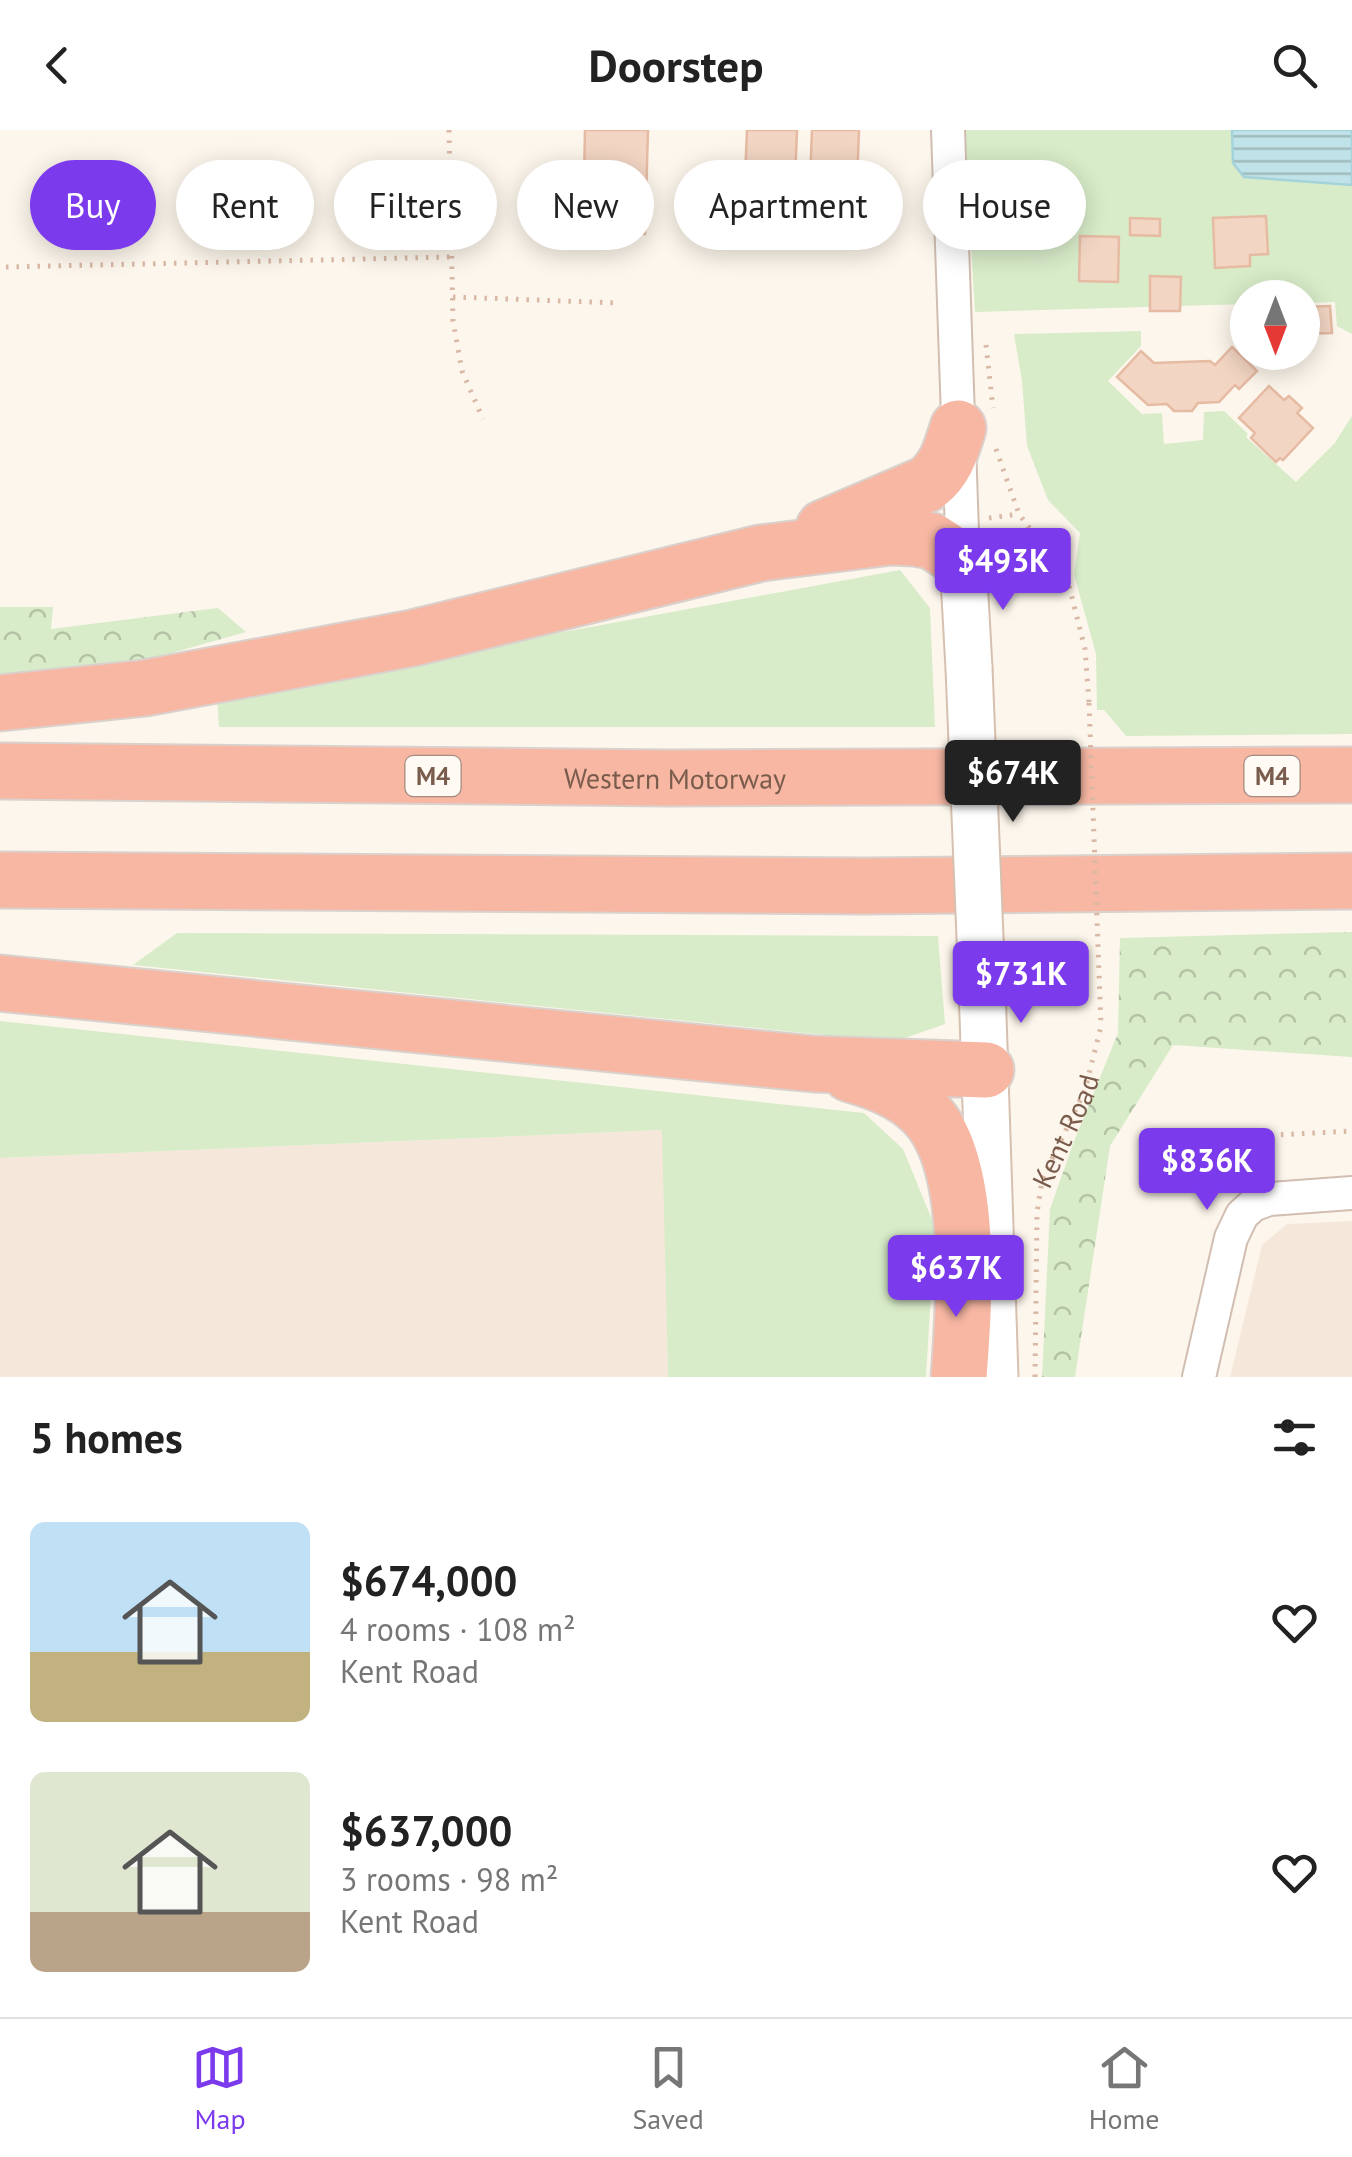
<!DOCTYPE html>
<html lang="en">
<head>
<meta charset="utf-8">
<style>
	:root { --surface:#fff; --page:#f6f6f6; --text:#222; --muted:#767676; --line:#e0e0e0; --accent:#7c3aed }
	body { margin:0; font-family:"PT Sans",sans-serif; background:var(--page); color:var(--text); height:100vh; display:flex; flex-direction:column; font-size:38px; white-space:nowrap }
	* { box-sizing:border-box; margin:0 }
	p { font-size:32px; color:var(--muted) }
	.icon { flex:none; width:55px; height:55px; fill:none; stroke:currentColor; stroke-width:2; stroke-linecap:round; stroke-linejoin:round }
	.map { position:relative; height:1247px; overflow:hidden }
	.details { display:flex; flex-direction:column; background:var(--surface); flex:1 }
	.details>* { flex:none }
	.hud { position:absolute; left:30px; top:30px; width:1292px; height:90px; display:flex; gap:20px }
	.needle { width:65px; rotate:180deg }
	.fabs { position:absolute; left:1230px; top:150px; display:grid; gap:20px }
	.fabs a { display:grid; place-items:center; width:90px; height:90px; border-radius:50%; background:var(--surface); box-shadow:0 5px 25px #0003; font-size:50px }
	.price { position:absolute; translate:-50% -85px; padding:0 22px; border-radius:10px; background:var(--accent); color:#fff; font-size:32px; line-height:65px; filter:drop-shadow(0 2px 5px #0008) }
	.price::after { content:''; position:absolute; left:50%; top:60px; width:30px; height:22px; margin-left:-15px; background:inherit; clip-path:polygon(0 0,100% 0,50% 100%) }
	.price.current { background:#222; color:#fff }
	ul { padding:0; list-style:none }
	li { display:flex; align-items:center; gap:30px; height:250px; padding:0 30px }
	li span { display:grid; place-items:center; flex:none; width:280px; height:200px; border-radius:15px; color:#555 }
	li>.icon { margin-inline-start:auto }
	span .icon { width:120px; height:120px; fill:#fffc; stroke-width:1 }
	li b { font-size:42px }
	h2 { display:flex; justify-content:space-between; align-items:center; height:120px; padding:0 30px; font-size:42px }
	.tag { padding:0 35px; border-radius:45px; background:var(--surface); box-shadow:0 5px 25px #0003; font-size:35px; line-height:90px }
	.tag.current { background:var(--accent); color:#fff }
	header { display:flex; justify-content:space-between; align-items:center; height:130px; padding:0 30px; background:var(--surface); font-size:45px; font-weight:600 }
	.tabs { display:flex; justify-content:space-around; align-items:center; height:140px; border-top:2px solid var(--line); background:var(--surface); font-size:28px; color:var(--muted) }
	.tabs a { display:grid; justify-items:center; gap:5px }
	.tabs .current { color:var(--accent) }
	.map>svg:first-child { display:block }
	.residential { fill:#f5e8da }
	.green { fill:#d8ecc9 }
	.forest { fill:url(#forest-crowns) }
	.water { fill:url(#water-rules); stroke:#a5d3da; stroke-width:2.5 }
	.building { fill:#f3d5c3; stroke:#e6bba3; stroke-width:2.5 }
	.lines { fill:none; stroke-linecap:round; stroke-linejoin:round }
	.minor-casing { stroke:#d1beb0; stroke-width:36 }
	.secondary-casing { stroke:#d6c0b0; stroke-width:49 }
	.motorway-casing { stroke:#dad1cd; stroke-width:59 }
	.path { stroke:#d9b8a5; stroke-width:5; stroke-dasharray:2.5 8; stroke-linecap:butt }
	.minor { stroke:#fff; stroke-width:32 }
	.secondary { stroke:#fff; stroke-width:45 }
	.motorway { stroke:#f7b7a3; stroke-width:55 }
	.secondary-bridge-casing { stroke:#d6c0b0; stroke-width:49; stroke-linecap:butt }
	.path-bridge { stroke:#d9b8a5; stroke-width:5; stroke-dasharray:2.5 8; stroke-linecap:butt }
	.secondary-bridge { stroke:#fff; stroke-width:45 }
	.labels { text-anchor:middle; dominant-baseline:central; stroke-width:10; stroke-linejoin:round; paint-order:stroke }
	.shield { fill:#fffaf3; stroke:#a28b7f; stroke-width:2.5 }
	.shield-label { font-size:25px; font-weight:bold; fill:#7a5c4d }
	.street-label { font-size:28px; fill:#7a5c4d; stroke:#fffaf3 }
</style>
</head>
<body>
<header><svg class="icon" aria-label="back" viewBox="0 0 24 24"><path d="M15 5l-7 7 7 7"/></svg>Doorstep<svg class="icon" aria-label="search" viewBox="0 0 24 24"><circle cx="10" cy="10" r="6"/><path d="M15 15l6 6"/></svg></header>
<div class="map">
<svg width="1352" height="1247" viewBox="0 0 1352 1247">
	<defs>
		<pattern id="forest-crowns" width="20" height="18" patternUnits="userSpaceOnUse" patternTransform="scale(2.5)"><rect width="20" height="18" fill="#d8ecc9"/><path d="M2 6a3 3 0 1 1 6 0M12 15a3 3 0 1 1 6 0" fill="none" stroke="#b4c2a5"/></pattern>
		<pattern id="water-rules" width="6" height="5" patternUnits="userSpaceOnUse" patternTransform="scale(2.5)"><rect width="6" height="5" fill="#bfe3e8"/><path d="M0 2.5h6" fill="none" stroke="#a0bbbe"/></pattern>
	</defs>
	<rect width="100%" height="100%" fill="#fdf6ec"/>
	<g class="residential">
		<path d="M663,1000L668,1247H0V1028Z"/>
		<path d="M1352,1091V1247H1230L1262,1115L1287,1094Z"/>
	</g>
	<g class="green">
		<path d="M964,0H1352V204L1337,196L1335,172L1303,173L1302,168H1248L1247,174L975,182Z"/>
		<path d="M1141,201V216L1108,251L1142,284L1162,283L1164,314L1203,310L1204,282L1224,281L1248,304L1246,307L1296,352L1334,314L1352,286V604L1126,606L1104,580H1097L1096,524L1074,444L1080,403L1048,370L1027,316L1022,251L1014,204Z"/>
		<path d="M900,440L930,478L935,597H219L217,566Z"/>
		<path d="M177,803L938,806L945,894L894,912L133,835Z"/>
		<path d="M0,891L864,983L903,1019L935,1097L926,1247H668L662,1000L0,1028Z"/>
	</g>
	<g class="forest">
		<path d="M0,477H53L51,499L218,478L246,502L115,539L0,547Z"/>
		<path d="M1352,802V927L1173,915L1110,1016L1075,1247H1042L1050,1079L1073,1014L1118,903L1120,808Z"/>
	</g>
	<path class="water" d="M1232,0H1352V55L1244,47L1233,33Z"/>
	<g class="building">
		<path d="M585,0H648L645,104L583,102Z"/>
		<path d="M747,0H797L794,74L744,72Z"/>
		<path d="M812,0H859L855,103L808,101Z"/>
		<path d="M1266,86L1268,124L1250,125V136L1215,138L1213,88Z"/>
		<path d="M1130,88L1160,89V106L1130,105Z"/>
		<path d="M1080,106L1119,107L1118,152L1079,151Z"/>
		<path d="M1150,146L1181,147L1180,181H1150Z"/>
		<path d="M1330,176L1332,203L1302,204V177Z"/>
		<path d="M1232,217L1257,241L1239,259L1235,255L1219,272L1198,273L1192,281H1174L1167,274L1148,275L1117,247L1141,221L1154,233L1210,231L1215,235Z"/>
		<path d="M1269,256L1284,270L1289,266L1302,278L1297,283L1313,298L1283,330L1280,328L1276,332L1251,308L1255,303L1239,288Z"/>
	</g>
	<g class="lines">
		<defs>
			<g id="minor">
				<path d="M948,0L963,431"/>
				<path d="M1199,1247L1231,1108L1242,1085L1253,1075L1269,1069L1352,1063"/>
			</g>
			<g id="secondary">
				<path d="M963,431L969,538"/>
				<path d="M982,856L995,1247"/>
			</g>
			<g id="motorway">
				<path d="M824,398L927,354C946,339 951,321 958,298"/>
				<path d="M0,573L145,558L413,508L761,423L890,407L914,408L932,411L963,431"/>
				<path id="s2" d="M0,641L667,648L1352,645"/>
				<path d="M0,750L865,756L1352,751"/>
				<path d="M0,853L814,934L986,940"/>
				<path d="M850,944C878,952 905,962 925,983C976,1035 964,1180 959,1247"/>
			</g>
		</defs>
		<use href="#minor" class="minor-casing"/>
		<use href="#secondary" class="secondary-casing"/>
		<use href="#motorway" class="motorway-casing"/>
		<g class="path">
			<path d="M449,0L453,191L462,241L483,289"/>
			<path d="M6,137L452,127"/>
			<path d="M453,167L619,173"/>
			<path d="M986,215L993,278"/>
			<path d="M996,319L1019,384L1067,448L1085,519L1089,573"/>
			<path d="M989,388L1019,384"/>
			<path d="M1197,1009L1352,1001"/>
			<path id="s1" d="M1035,1247L1037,1083L1042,1050L1085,960L1101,896"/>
		</g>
		<use href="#minor" class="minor"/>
		<use href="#secondary" class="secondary"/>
		<use href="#motorway" class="motorway"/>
		<defs>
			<path id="secondary-bridge" d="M969,538L982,856"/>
		</defs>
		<use href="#secondary-bridge" class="secondary-bridge-casing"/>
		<path class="path-bridge" d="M1089,573L1101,896"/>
		<use href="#secondary-bridge" class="secondary-bridge"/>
	</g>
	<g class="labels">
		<g class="shield">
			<rect x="405.5" y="626" width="55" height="40" rx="8"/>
			<rect x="1244.5" y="626" width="55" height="40" rx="8"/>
		</g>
		<g class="shield-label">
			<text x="433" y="646">M4</text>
			<text x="1272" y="646">M4</text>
		</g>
		<g class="street-label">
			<text stroke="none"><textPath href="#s2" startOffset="675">Western Motorway</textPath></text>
			<text stroke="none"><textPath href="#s1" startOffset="252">Kent Road</textPath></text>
		</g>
	</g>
</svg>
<div class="fabs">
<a><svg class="needle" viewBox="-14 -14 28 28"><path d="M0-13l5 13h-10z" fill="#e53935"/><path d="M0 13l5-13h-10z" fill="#767676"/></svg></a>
</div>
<b class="price" style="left:1003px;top:483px">$493K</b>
<b class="price current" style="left:1013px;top:695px">$674K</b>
<b class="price" style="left:1021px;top:896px">$731K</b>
<b class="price" style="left:1207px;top:1083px">$836K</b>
<b class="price" style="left:956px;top:1190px">$637K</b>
<div class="hud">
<a class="tag current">Buy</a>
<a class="tag">Rent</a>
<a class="tag">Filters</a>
<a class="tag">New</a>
<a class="tag">Apartment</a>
<a class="tag">House</a>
</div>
</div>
<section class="details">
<h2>5 homes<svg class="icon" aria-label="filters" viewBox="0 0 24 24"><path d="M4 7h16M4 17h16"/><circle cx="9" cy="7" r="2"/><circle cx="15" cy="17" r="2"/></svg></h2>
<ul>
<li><span style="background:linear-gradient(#bfe0f5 65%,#c2b280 0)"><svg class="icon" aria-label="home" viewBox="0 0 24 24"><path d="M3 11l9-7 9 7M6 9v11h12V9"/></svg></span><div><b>$674,000</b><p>4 rooms · 108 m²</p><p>Kent Road</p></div><svg class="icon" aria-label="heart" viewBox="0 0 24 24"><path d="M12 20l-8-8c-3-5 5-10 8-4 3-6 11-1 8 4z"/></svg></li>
<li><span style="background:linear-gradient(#dfe7d0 70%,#b9a48a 0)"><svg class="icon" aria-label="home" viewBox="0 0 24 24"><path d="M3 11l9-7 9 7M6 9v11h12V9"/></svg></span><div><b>$637,000</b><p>3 rooms · 98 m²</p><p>Kent Road</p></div><svg class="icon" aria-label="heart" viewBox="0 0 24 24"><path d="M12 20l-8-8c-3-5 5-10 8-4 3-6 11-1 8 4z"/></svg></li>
</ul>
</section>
<nav class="tabs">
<a class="current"><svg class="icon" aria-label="map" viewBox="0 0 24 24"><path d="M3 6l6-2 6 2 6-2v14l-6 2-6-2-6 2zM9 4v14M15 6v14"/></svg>Map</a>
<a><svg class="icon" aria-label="saved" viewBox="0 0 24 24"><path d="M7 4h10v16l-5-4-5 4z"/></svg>Saved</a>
<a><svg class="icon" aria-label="home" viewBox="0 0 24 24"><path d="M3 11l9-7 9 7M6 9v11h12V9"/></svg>Home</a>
</nav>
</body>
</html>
